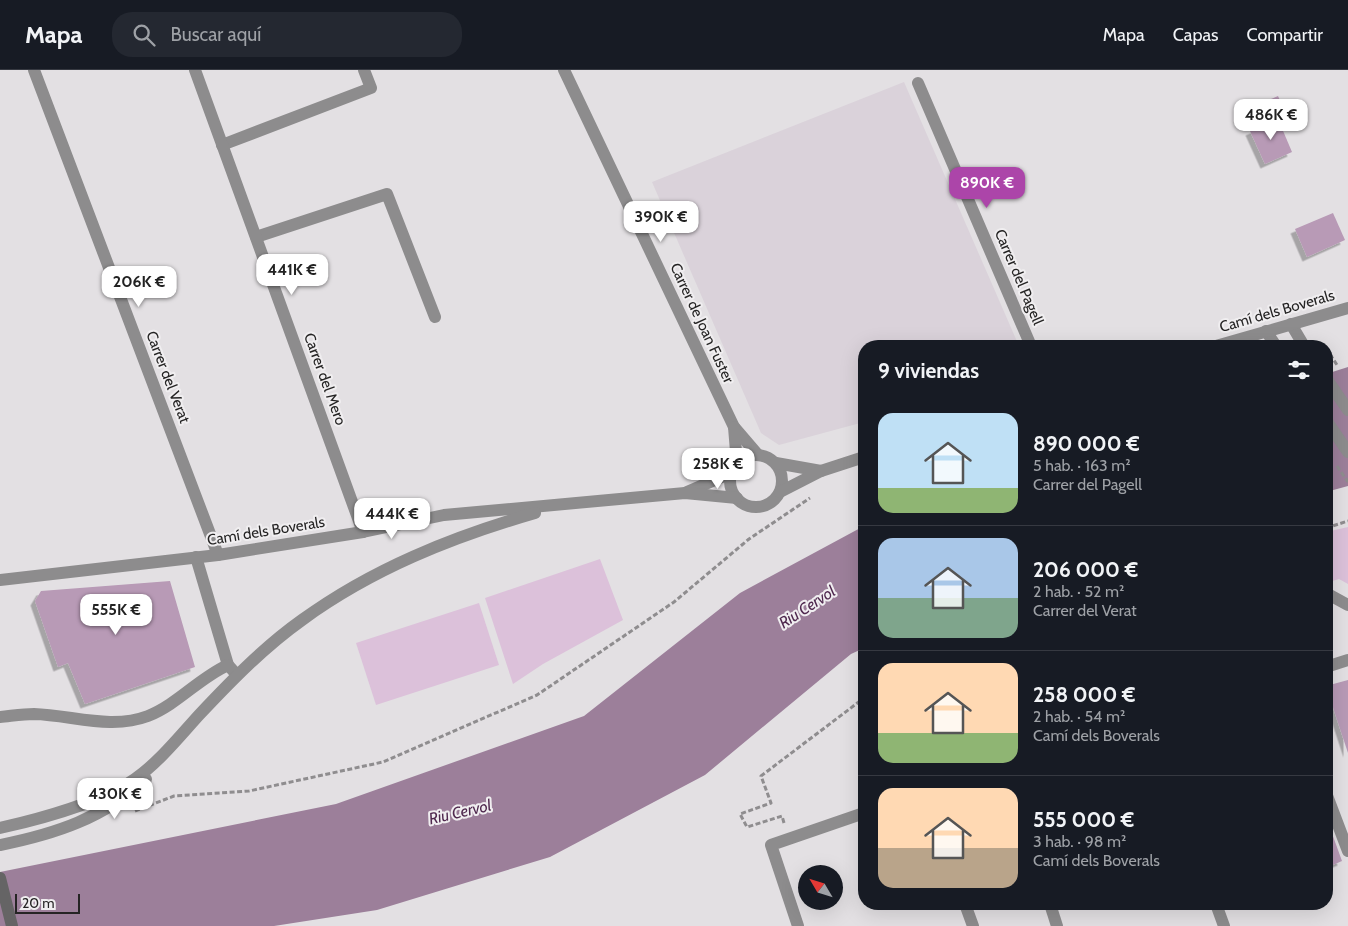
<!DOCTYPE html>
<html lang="es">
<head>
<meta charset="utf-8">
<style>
	:root { --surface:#171b24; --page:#242831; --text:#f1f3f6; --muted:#9ea1a6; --line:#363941; --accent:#ac45a9 }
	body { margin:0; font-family:Cabin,sans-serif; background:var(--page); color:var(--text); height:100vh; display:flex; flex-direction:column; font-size:19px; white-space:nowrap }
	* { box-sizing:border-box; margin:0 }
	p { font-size:16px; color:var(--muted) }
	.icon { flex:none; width:28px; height:28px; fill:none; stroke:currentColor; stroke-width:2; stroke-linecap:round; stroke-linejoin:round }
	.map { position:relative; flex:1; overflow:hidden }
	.panel { position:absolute; left:858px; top:270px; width:475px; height:570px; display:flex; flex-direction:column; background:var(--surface); border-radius:20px; box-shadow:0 5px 20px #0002 }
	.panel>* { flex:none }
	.needle { width:32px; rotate:308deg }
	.tools { position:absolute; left:798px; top:795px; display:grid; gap:10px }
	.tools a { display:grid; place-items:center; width:45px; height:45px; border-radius:50%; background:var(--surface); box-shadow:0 5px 20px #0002; font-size:25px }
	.scale { position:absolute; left:15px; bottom:12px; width:65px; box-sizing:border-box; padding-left:5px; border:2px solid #252424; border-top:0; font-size:14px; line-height:18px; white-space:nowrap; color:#252424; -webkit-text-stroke:4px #f0eef0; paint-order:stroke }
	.price { position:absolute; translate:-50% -42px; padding:0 11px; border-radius:10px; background:#fff; color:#222; font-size:16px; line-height:32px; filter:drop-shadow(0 1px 2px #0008) }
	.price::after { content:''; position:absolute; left:50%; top:30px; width:15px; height:11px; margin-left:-8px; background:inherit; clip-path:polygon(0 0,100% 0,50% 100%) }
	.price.current { background:var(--accent); color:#fff }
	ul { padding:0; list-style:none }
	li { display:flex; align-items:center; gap:15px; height:125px; padding:0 20px }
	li+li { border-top:1px solid var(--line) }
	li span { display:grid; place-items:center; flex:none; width:140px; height:100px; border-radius:15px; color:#555 }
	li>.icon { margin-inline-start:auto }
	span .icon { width:60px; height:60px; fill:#fffc; stroke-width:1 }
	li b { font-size:21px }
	h2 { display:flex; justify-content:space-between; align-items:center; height:60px; padding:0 20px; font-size:21px }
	header { display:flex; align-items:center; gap:30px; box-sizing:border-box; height:70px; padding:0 25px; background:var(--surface); border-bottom:1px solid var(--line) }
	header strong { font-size:24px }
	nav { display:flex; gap:28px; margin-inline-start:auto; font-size:18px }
	.search { width:350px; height:45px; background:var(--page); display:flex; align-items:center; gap:12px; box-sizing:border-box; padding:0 18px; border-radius:20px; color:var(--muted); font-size:19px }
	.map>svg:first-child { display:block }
	.built { fill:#dad2da }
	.green { fill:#dcc1da }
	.water { fill:#9c7f9a }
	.building { fill:#b89ab6; filter:url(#shadow) }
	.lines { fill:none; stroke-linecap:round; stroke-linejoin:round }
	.path { stroke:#8f8d8f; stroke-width:3; stroke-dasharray:5 2.5; stroke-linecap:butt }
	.service { stroke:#8d8c8d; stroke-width:12 }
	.minor { stroke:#8d8c8d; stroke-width:12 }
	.tertiary { stroke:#8d8c8d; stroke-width:12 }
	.secondary { stroke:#656465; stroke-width:12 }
	.labels { text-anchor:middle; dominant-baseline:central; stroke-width:4; stroke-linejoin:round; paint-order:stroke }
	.street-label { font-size:15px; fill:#252424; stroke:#f0eef0 }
	.water-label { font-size:16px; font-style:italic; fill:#4f284e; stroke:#f0eef0 }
</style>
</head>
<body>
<header>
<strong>Mapa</strong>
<div class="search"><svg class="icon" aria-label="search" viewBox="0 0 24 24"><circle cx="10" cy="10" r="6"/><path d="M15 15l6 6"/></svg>Buscar aquí</div>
<nav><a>Mapa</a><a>Capas</a><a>Compartir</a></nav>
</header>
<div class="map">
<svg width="1348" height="856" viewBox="0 0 1348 856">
	<defs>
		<filter id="shadow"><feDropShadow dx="-4.5" dy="4.5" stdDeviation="0" flood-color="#0004"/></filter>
	</defs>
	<rect width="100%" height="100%" fill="#e3e0e3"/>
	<path class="built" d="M904,12L1019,276H864V352L779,375L761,363L652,112Z"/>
	<g class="green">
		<path d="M1348,457V514L1339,509L1326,513V462Z"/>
		<path d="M600,489L623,550L543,594L513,614L485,528Z"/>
		<path d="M479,533L499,595L376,635L356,573Z"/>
	</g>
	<g class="water">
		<path d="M1348,297V416L1326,422V304Z"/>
		<path d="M864,456V578L851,584L705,705L550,787L377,840L274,856H0V802L336,734L584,646L740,523Z"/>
	</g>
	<g class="building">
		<path d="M1278,26L1285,41L1262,51L1255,36Z"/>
		<path d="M1278,49L1292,82L1265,94L1250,61Z"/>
		<path d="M1333,143L1345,170L1307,187L1295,159Z"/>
		<path d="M170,511L195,597L85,634L68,593L58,597L35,531L41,521Z"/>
		<path d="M1348,610V683L1326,616Z"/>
		<path d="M1326,747L1342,791L1326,798Z"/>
	</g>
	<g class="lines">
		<g class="path">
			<path d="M1326,278L1337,295"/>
			<path d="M1337,396L1348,412"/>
			<path d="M1326,458L1348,451"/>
			<path d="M135,741L174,726L249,721L383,692L537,625L674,532L749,469L810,428"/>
			<path d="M784,753L782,746L747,757L740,744L771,733L761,706L864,628"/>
		</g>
		<g class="service">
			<path d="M222,75L371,18L364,0"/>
			<path d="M256,167L387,124L435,247"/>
			<path d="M196,487L228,595"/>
			<path d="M1326,523L1348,535"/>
			<path d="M0,647C11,646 23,644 34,644C72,645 111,660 148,646C178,634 199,608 228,595L237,605"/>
		</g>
		<g class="minor">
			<path d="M34,0L218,485"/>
			<path d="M195,0L363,462"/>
			<path d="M564,0L734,357L758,385"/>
			<path d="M918,13L1031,276"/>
			<path d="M734,357L737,394"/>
			<path d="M1326,597L1348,590"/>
			<path d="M1326,723L1348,781"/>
			<path d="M965,834L973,856"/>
			<path d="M1050,834L1057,856"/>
			<path d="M1216,834L1224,856"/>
			<path d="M798,856L771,775L864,743"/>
		</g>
		<g class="tertiary">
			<path d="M1291,254L1304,276"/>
			<path d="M1266,261L1276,276"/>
			<path d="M1216,276L1348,238"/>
			<path d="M1326,308L1348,340"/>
			<path d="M1326,350L1348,382"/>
			<circle cx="756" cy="411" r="26"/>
			<path d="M776,393L821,401"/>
			<path d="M687,422L731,403"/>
			<path d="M780,422L821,401L864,387"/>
			<path d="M0,510L218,485L363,462L444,445L685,423L737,428"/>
			<path d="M0,758C40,749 102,732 135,709C159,692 179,667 199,645C231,611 264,577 302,550C372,499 452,467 535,443"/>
			<path d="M0,775C55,764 104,748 146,709"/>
		</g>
		<path class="secondary" d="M0,808L12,856"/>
	</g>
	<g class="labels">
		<g class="street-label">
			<text transform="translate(1019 207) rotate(67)">Carrer del Pagell</text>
			<text transform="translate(1277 241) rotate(-16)">Camí dels Boverals</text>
			<text transform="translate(702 253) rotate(65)">Carrer de Joan Fuster</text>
			<text transform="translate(168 307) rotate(69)">Carrer del Verat</text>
			<text transform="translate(325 309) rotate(70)">Carrer del Mero</text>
			<text transform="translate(266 461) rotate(-9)">Camí dels Boverals</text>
		</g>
		<g class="water-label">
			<text transform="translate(807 537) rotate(-33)">Riu Cervol</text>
			<text transform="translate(460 742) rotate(-13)">Riu Cervol</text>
		</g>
	</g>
</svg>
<div class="tools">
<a><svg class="needle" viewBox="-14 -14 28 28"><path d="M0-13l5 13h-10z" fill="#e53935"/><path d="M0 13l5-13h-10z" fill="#9ea1a6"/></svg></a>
</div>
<div class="scale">20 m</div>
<b class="price" style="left:1271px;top:71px">486K €</b>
<b class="price current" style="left:987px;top:139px">890K €</b>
<b class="price" style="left:661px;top:173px">390K €</b>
<b class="price" style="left:292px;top:226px">441K €</b>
<b class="price" style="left:139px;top:238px">206K €</b>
<b class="price" style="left:718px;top:420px">258K €</b>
<b class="price" style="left:392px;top:470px">444K €</b>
<b class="price" style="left:116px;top:566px">555K €</b>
<b class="price" style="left:115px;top:750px">430K €</b>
<section class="panel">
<h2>9 viviendas<svg class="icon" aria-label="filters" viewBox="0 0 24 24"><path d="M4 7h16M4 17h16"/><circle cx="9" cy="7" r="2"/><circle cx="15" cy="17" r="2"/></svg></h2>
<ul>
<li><span style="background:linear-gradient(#bfe0f5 75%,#8fb573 0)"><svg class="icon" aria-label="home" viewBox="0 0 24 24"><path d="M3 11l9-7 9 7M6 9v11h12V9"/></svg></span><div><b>890 000 €</b><p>5 hab. · 163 m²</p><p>Carrer del Pagell</p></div></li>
<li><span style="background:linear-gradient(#a9c7e8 60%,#7fa58c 0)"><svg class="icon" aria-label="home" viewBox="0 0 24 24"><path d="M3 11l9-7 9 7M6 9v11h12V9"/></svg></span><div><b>206 000 €</b><p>2 hab. · 52 m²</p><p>Carrer del Verat</p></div></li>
<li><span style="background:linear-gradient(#ffd9b3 70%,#8fb573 0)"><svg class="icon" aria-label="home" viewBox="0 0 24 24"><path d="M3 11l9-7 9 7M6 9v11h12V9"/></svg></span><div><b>258 000 €</b><p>2 hab. · 54 m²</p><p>Camí dels Boverals</p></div></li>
<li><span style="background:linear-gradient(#ffd9b3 60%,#b9a48a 0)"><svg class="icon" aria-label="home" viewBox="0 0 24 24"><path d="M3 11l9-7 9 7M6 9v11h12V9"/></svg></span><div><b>555 000 €</b><p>3 hab. · 98 m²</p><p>Camí dels Boverals</p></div></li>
</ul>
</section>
</div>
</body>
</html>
